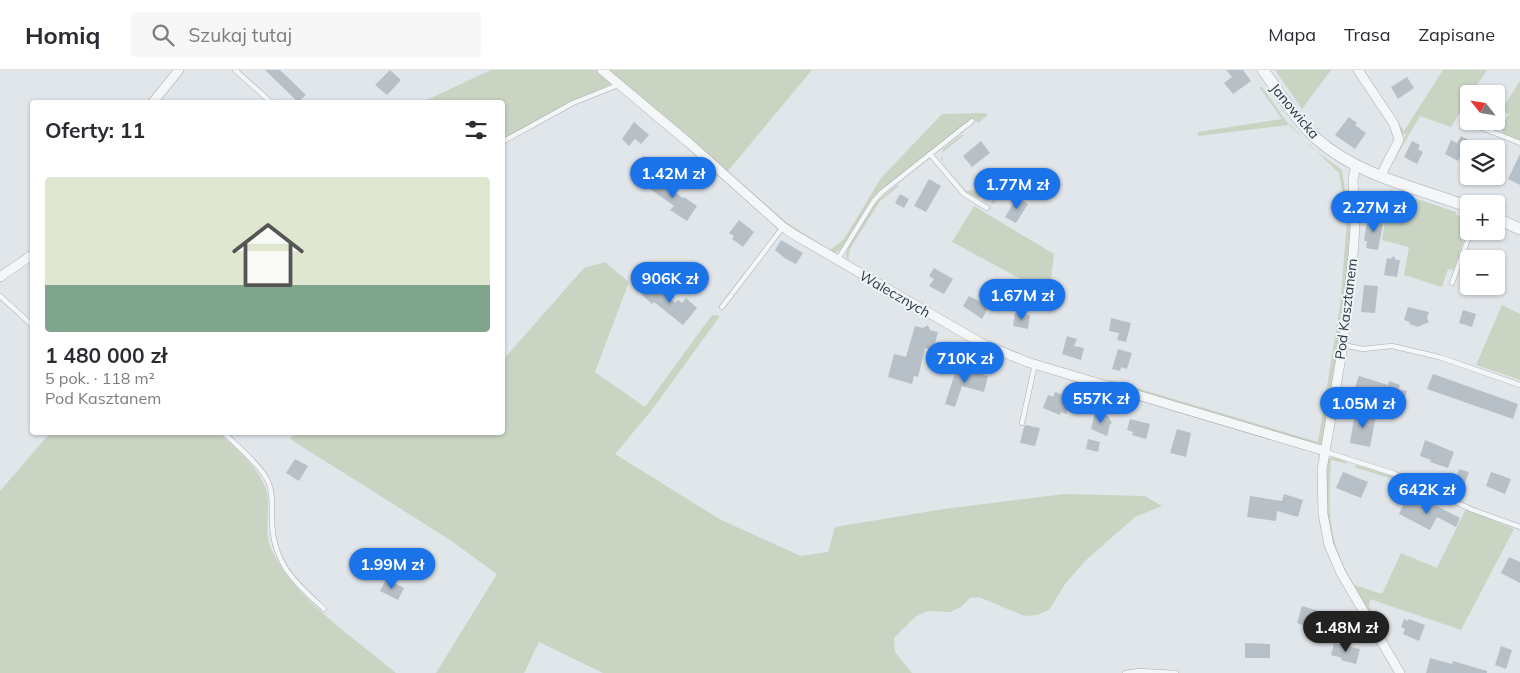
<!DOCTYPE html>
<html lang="pl">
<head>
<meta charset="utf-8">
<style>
	:root { --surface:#fff; --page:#f7f7f7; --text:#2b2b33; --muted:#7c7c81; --line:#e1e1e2; --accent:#1a73e8 }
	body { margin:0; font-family:Mulish,sans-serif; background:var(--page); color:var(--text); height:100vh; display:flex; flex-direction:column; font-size:19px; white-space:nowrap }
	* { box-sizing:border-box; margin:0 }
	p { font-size:16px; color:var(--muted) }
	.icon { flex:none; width:28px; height:28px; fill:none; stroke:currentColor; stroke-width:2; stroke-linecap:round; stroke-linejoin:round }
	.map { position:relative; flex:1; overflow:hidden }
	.drawer { position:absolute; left:30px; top:30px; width:475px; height:335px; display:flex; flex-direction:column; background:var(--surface); border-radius:5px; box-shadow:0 1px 4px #0004 }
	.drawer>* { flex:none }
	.needle { width:32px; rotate:300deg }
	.fabs { position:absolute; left:1460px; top:15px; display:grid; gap:10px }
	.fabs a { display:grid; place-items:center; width:45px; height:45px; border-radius:5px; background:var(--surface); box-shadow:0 1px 4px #0004; font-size:25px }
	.price { position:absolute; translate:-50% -42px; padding:0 11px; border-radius:18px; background:var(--accent); color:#fff; font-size:16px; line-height:32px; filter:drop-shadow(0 1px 2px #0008) }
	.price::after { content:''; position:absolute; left:50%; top:30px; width:15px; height:11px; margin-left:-8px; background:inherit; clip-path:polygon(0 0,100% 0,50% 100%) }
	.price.on { background:#222; color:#fff }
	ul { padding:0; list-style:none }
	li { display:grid; align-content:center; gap:10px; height:265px; padding:0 15px }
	li span { display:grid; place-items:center; height:155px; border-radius:5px; color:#555 }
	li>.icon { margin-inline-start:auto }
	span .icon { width:90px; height:90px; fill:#fffc; stroke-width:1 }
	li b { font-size:21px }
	h2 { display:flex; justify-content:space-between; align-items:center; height:60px; padding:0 15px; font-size:21px }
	header { display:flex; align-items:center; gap:30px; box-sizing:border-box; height:70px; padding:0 25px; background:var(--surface); border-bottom:1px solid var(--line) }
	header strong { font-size:24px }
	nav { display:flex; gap:28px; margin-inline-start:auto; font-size:18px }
	.search { width:350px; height:45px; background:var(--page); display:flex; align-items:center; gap:12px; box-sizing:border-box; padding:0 18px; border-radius:5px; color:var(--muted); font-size:19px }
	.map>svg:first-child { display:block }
	.green { fill:#cad4c2 }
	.building { fill:#b8c0c7 }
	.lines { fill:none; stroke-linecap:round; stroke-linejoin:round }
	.service-casing { stroke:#a6aeb4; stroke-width:5.5 }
	.minor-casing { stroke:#a6aeb4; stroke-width:10 }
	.tertiary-casing { stroke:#a6aeb4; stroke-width:12 }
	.service { stroke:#f4f6f8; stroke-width:4.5 }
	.minor { stroke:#f4f6f8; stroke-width:9 }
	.tertiary { stroke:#f4f6f8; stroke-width:11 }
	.labels { text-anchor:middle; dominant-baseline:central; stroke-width:4; stroke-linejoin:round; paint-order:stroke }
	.street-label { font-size:14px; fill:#293742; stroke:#f0f5f7 }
</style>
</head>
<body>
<header>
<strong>Homiq</strong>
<div class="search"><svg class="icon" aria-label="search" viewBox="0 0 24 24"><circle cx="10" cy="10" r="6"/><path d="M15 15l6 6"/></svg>Szukaj tutaj</div>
<nav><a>Mapa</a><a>Trasa</a><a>Zapisane</a></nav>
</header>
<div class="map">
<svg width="1520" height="603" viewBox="0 0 1520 603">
	<rect width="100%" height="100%" fill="#e1e6ea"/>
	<g class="green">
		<path d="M491,0H598L614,13L573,31L503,69L502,32H422Z"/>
		<path d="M608,0H812L728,101L786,152L830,180L844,169L881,108L942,44L986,43L988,45L978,53L973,48L879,121L872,129L842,178C837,183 835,183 829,182L785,153Z"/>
		<path d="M1275,0H1331L1302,39Z"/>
		<path d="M1443,0H1487L1471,24H1469V28L1451,57L1420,46L1390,97L1406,65L1404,63L1401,68L1390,44L1392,43L1404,61Z"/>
		<path d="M1520,11V71L1505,65L1501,60L1502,55L1509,44L1501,40Z"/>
		<path d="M1259,17H1262L1289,55H1291L1312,78L1342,100L1345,120H1349C1354,205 1337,290 1322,373L1320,375L1174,333L1111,312L1110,310L1318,372L1340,236L1347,151L1339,103L1289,55L1198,66V62L1282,49Z"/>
		<path d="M961,65H964L942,83L943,92L966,121L982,119L997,129L993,134L991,133L994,128L984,122L980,128H975L966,122L941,89L943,79Z"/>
		<path d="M897,115L899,116L880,131L850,179L848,191L909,227L910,226L915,229L914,231L848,191L846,186L848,176L877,131Z"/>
		<path d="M1390,120L1456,142V145L1462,147L1464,145L1469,146V153L1454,200L1448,199L1442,217L1404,205L1409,177L1382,170Z"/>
		<path d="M1480,126L1506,136L1503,144L1496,141V134H1477Z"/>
		<path d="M974,136L1054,184L1049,224L952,172Z"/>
		<path d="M605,192L629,212L595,302L645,337L712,245L720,246L651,341L615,384L721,450L801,486L828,482L835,457L944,439L1064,424L1145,426L1162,436L1135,447L1085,491L1065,514L1049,540L1038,545L1024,546L979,527L970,528L961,537L950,542L927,541L915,547L894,568L895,582L912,603H603L539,572L524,603H436L497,504L447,468L290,369L295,362H502L503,290L584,198Z"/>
		<path d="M1502,235L1520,244V310L1476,295Z"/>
		<path d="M50,363H219C237,381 265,401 268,429C269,446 264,464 272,481C291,525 359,572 396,603H0V421Z"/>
		<path d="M1333,387L1346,391L1347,394L1331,390C1329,422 1327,456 1340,487C1343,496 1349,506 1354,515L1382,524L1401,483L1437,498L1466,439L1514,459L1461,560L1370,529L1369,537L1382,555L1376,554L1347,506L1334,477L1328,447L1326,414L1328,389Z"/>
		<path d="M1356,395L1388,404L1418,418L1417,420L1386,407L1354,397Z"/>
	</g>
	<g class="building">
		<path d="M265,0H280L306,25L298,32Z"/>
		<path d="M390,0L401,10L387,25L375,15Z"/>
		<path d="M1226,0H1243L1251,11L1233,24L1224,13L1232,7Z"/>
		<path d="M1407,7L1414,18L1398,29L1391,17Z"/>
		<path d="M1349,47L1357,53L1355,55L1366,63L1355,79L1335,65Z"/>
		<path d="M634,52L649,65L641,74L635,69L629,76L622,69Z"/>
		<path d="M1461,66L1472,72L1468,81L1463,79L1458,91L1445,84L1451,70L1457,73Z"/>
		<path d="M981,71L990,83L972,97L963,86Z"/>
		<path d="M1412,71L1420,75L1418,79L1423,82L1417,94L1404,87Z"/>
		<path d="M1520,84V115L1508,109Z"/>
		<path d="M644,86L652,93L646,99L639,92Z"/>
		<path d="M652,106L683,128L684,127L697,136L687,151L670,140L674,136L646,116Z"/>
		<path d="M929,109L941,116L926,142L914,136Z"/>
		<path d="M900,124L909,129L904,138L895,133Z"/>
		<path d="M1017,127L1028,134L1016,153L1005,147Z"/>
		<path d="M1372,146L1384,149L1378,180L1366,178L1367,171H1364L1367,152L1371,153Z"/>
		<path d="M739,150L754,162L743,177L732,169L734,166L729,163Z"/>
		<path d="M781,170L803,183L796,194L786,189L775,180Z"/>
		<path d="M1394,186L1396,190H1400L1397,207L1384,205L1387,188L1390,189Z"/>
		<path d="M934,198L953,209L944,224L929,216L934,209L929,206Z"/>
		<path d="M653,213L675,233L678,230L682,233L686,228L697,238L683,255L654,232L652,234L642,225Z"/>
		<path d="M1364,215L1378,216L1375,243L1361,242Z"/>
		<path d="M969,226L989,236L982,249L963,236Z"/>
		<path d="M1408,237L1429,242L1427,248L1429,252L1418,257L1409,254L1410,252L1404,250Z"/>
		<path d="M1463,240L1476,244L1472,257L1459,253Z"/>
		<path d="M1015,243L1030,245L1028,259L1013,256Z"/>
		<path d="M1111,248L1131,253L1126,272L1117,270L1119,263L1109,261Z"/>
		<path d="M928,255L930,260L938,262L933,281L925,278L918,307L914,306L912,314L888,307L894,284L906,287L915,256L923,258Z"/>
		<path d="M1067,266L1077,269L1074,276L1084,278L1081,290L1062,284Z"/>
		<path d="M1118,279L1132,283L1127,299L1121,297L1120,301L1112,299Z"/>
		<path d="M957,297L988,306L984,322L962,316L955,337L945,334Z"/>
		<path d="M1433,304L1518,334L1513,349L1427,319Z"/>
		<path d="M1359,306L1388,315L1389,311L1400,315L1399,319L1407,321L1402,336L1354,320Z"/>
		<path d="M1055,322L1072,328L1066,344L1061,342L1060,345L1043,338L1048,325L1053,327Z"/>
		<path d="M1355,342L1376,346L1370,377L1350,373Z"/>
		<path d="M1095,343L1108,346L1112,353L1110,354L1107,366L1091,359Z"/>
		<path d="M1130,349L1150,354L1146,369L1132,365L1133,362L1127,360Z"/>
		<path d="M1026,355L1040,358L1035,376L1020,373L1024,357Z"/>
		<path d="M1177,359L1191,363L1186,387L1170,383Z"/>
		<path d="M1088,369L1100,372L1098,382L1086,379Z"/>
		<path d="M1425,370L1454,382L1448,398L1430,392L1431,390L1420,386Z"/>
		<path d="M295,389L308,396L299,411L286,403Z"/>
		<path d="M1459,399L1469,402L1460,426L1450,422Z"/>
		<path d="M1343,402L1368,412L1361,428L1336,418Z"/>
		<path d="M1491,402L1511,409L1505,424L1486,416Z"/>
		<path d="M1284,424L1303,430L1298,447L1277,441L1276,451L1247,447L1250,426L1282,431Z"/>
		<path d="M1406,429L1426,439L1429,432L1460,448L1456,457L1437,447L1430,460L1399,444Z"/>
		<path d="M1509,487L1520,492V513L1501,503Z"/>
		<path d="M386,509L404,518L398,530L380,521Z"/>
		<path d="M1302,536L1332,545L1328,559L1316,556L1315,559L1297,553Z"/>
		<path d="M1404,549L1408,551L1409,549L1425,555L1419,571L1403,564L1405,559L1401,557Z"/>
		<path d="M1245,573L1270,574V588H1245Z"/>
		<path d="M1334,573L1360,579L1356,594L1341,590L1342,588L1331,585Z"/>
		<path d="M1501,576L1512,580L1506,599L1495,595Z"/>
		<path d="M1430,588L1452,594L1453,591L1487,601V603H1426Z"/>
	</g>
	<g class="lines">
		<defs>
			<g id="service">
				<path d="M235,0L271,32"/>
				<path d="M1472,54L1520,73"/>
				<path d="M502,72L573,33L618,15"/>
				<path d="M930,84L964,124L987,138"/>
				<path d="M838,189L873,132L881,123L972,51"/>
				<path d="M1452,213L1471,161"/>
				<path d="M0,226L32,255"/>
				<path d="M722,237L783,157"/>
				<path d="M1343,275L1363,279L1392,276L1439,287L1520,315"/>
				<path d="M1022,353L1035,294"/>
				<path d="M223,362C237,376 259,394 268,411C274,424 271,440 272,453C274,495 295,512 324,539"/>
				<path d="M1326,382L1395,404L1473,440L1520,457"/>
				<path d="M1125,603L1139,601L1176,603"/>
			</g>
			<g id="minor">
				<path d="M602,0L689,73L783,157L793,164L981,273L1027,292L1325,381"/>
				<path d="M1358,0L1394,54L1399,70L1381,105"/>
				<path d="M153,32L179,0"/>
				<path d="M1356,95L1353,109L1355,157L1353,185L1343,275L1322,400L1323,444L1329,475L1341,503L1400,603"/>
				<path d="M0,207L32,185"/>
			</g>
			<g id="tertiary">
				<path d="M1263,0C1280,23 1295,49 1317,69C1358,106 1418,118 1469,137"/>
				<path d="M1496,148L1520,159"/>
			</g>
		</defs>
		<use href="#service" class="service-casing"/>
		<use href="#minor" class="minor-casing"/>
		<use href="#tertiary" class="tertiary-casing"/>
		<use href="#service" class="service"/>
		<use href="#minor" class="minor"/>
		<use href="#tertiary" class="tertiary"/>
	</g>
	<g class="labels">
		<g class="street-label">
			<text transform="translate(1295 41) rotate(50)">Janowicka</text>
			<text transform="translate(895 224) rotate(30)">Walecznych</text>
			<text transform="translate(1346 239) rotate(-83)">Pod Kasztanem</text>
		</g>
	</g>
</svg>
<div class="fabs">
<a><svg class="needle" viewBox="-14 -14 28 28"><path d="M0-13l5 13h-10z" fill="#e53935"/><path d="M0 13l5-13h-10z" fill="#7c7c81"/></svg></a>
<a><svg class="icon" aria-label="layers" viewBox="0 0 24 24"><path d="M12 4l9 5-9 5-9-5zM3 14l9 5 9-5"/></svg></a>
<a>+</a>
<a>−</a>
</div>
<b class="price" style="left:673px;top:129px">1.42M zł</b>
<b class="price" style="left:1017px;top:140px">1.77M zł</b>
<b class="price" style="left:1374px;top:163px">2.27M zł</b>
<b class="price" style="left:670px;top:234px">906K zł</b>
<b class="price" style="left:1022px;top:251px">1.67M zł</b>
<b class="price" style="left:965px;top:314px">710K zł</b>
<b class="price" style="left:1101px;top:354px">557K zł</b>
<b class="price" style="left:1363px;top:359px">1.05M zł</b>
<b class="price" style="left:1427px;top:445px">642K zł</b>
<b class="price" style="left:392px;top:520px">1.99M zł</b>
<b class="price on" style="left:1346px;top:583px">1.48M zł</b>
<section class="drawer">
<h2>Oferty: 11<svg class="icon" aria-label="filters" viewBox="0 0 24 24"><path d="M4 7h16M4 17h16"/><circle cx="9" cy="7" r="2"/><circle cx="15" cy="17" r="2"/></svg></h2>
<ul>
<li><span style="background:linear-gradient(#dfe7d0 70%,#7fa58c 0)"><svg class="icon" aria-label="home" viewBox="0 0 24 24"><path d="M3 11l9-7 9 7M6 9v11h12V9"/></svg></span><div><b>1 480 000 zł</b><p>5 pok. · 118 m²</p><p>Pod Kasztanem</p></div></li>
</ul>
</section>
</div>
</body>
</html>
